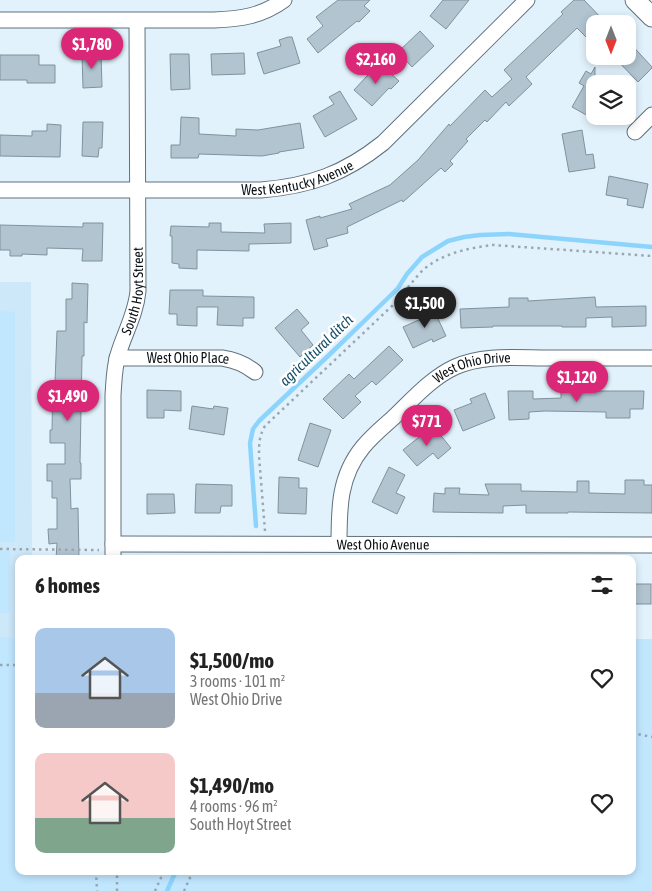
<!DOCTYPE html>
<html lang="en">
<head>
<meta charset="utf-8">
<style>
	:root { --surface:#fff; --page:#f2f2f2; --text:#222; --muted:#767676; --accent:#db2777 }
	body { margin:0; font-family:"Asap Condensed",sans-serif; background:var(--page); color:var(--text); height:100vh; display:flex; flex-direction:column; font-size:19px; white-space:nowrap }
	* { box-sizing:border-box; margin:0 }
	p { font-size:16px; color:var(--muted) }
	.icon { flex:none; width:28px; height:28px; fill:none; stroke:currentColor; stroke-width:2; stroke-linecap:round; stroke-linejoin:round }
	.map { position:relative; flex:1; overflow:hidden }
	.sheet { position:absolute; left:15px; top:555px; width:621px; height:320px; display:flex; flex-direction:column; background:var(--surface); border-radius:10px; box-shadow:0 2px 8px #0003 }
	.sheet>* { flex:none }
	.needle { width:32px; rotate:180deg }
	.tools { position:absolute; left:586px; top:15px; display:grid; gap:10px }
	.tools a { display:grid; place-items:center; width:50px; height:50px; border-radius:10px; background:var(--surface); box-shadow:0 2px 8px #0003; font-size:25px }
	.price { position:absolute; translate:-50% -42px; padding:0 11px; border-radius:18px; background:var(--accent); color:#fff; font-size:16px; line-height:32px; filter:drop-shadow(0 1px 2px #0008) }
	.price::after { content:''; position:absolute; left:50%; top:30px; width:15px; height:11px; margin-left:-8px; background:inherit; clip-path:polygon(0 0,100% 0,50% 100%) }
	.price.selected { background:#222; color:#fff }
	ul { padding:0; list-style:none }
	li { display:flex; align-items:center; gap:15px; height:125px; padding:0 20px }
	li span { display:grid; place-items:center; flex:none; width:140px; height:100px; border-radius:10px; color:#555 }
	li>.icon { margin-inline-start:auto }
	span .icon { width:60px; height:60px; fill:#fffc; stroke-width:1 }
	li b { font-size:21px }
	h2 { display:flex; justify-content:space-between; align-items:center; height:60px; padding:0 20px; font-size:21px }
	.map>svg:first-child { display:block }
	.built { fill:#cde8f9 }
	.green { fill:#c1e7ff }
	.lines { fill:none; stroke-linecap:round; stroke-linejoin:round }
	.stream { stroke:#8dd4fd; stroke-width:4.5 }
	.building { fill:#b1c4d0; stroke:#7f929d }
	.minor-casing { stroke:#5f717c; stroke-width:17 }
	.tertiary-casing { stroke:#5f717c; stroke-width:21 }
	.path { stroke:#9aa7af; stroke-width:2.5; stroke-dasharray:2.5 4; stroke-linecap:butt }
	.minor { stroke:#fff; stroke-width:15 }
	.tertiary { stroke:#fff; stroke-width:19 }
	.labels { text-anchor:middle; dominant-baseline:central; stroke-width:5; stroke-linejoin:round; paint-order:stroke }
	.street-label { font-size:14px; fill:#0b1216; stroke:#fff }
	.water-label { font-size:15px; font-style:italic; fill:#154d68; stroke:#fff }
</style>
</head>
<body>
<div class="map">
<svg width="652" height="891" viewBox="0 0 652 891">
	<rect width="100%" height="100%" fill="#e2f2fc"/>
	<path class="built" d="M0,282H31L32,559H19V637H0Z"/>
	<g class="green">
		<path d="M0,310L15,312V542H0Z"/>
		<rect x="0" y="551" width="10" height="62"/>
		<path d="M0,637H19V871H632L633,639H652V891H0Z"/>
	</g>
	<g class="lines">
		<g class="stream">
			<path d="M256,526L250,443L253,429L259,421L328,356L387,299L398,288L407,274L422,257L448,241L464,237L480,235L509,234L652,247"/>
			<path d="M167,891L176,871"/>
		</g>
	</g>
	<g class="building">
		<path d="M338,0H370L364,6L370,11L359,22L357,21L318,53L307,39L323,26L316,17Z"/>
		<path d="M443,0H469L446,29L430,16Z"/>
		<path d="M574,0H584L607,24H595V32L588,39L577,28L526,77L532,84L509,106L506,102L487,122L485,120L466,139L468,141L450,161L453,164L445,172L441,168L403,202L402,200L347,227L348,233L326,239L328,246L314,250L306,220L320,216V218L352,209L349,204L390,185L418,160L449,124L450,126L485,90L492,97L512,79L504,70L563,14L561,12Z"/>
		<path d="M420,31L434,46L412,67L398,52Z"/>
		<path d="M288,37H292L300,63L264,74L257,53L281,46L279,40Z"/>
		<path d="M628,41L652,67V68L638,82L613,56H628Z"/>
		<path d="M101,53L102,87L83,88L82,54Z"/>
		<path d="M244,53L245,74L212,75L211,54Z"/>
		<path d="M170,54H189L190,89L171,90Z"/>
		<path d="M0,55H39V65H55V83H27V80H0Z"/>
		<path d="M379,63L399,81L391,89L389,88L372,106L354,90Z"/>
		<path d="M595,67V108L590,117L572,107L584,86L579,83L586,71L591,74Z"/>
		<path d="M340,91L357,119L325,137L313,116L334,104L329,97Z"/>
		<path d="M181,117L199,118V134L236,136V129L258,130L300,123L304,148L279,152V153L262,156L199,154L198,158H171V145H180Z"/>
		<path d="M83,122H103L102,148H99L98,157L82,156Z"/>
		<path d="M47,124L61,125L60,157L0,156V135L32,136V131H47Z"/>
		<path d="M582,130L586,155L593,154L595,168L569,172L562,134Z"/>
		<path d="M609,176L648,184L643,208L627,205L628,199L606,195Z"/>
		<path d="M83,223H103L102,261H82L83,249L47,248V255L22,254V256H10V250H0V225L83,227Z"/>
		<path d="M209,223H221V232L265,233L264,224L291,223V243L249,244V251L197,250V269L179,268V264L172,263V236H170L171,226L209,227Z"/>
		<path d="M72,283L88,284L87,323L84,322V356H82L80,463H81V479H70L71,509L78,508L79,559H56L57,543L49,544L48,529H57V498H52V481H47V464H65V443H50V430H52L53,382H55L57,331H66V299H72Z"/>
		<path d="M170,290H203V296L254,297V318H243V326L217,325L218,307H197V326L177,325V314H169Z"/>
		<path d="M595,297L596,307L646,306V326L612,327V317L586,318V327H562V326H493V327L461,328L460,309L509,307V298H528V301Z"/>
		<path d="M433,308L446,336L433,342L432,339L413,348L403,327L421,319L419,314Z"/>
		<path d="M297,309L309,323L301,330L313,345L300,357L275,328Z"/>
		<path d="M389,346L403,360L376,385L372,381L355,396L361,402L343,419L323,399L349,374L354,379Z"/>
		<path d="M147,390L181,391V411L164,410V418H147Z"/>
		<path d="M508,391H533V399L561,398V391H644L643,409H630V418H606V412L545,411L529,412V419L509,420Z"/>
		<path d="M485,393L495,418L463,431L454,410L472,403L470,399Z"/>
		<path d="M192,406L213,409L214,406L228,408L224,435L189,429Z"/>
		<path d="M310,423L331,430L318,467L298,460Z"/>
		<path d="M433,426L451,448L438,459L433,453L417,466L403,450Z"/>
		<path d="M389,467L405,475L396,493L405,497L397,514L372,502Z"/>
		<path d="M279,477L299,478V488H307L306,514L278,513Z"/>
		<path d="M625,480H644V485H652V513L568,512V513H526V505L503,506V513L433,512L434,493L445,494V488H460L459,494L489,495L485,484H521V491L577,492V481H589V493L625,494Z"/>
		<path d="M196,484L232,485V506H221L220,513H195Z"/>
		<path d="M147,494H174L175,513L147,514Z"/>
		<rect x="632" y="584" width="19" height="20"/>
	</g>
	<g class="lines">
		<defs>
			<g id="minor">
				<path d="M0,20H214C241,19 262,16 284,0"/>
				<path d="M635,132L652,115"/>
				<path id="s1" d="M0,190H261C310,186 344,174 383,143L527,0"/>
				<path id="s2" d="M117,358H222C236,360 245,364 255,372"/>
				<path id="s3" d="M113,544L652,545"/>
				<path id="s4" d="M339,544C339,508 339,476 363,447C372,436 383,427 393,418C412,400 431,378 455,367C483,354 518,358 549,358C583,358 618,358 652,358"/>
				<path id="s5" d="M113,559V395C114,382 114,368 118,355C124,334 136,314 138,291L137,21"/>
			</g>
			<path id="tertiary" d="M635,0L652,17"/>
		</defs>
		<use href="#minor" class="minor-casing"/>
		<use href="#tertiary" class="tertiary-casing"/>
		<g class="path">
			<path d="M265,531L259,456C259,444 259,436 265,426L393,305C403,294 411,283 421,272C439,254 468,248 493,245L652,256"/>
			<path d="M0,549L99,550"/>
			<path d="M0,665H19"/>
			<path d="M632,733L652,737"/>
			<path d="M96,871L97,891"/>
			<path d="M117,891V871"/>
			<path d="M155,891L164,871"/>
			<path d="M184,891L193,871"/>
		</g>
		<use href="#minor" class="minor"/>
		<use href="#tertiary" class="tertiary"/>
	</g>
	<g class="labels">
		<g class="street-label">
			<text stroke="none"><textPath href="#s1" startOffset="299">West Kentucky Avenue</textPath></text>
			<text stroke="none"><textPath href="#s5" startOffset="271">South Hoyt Street</textPath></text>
			<text stroke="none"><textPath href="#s2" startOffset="71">West Ohio Place</textPath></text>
			<text stroke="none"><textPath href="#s4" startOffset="241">West Ohio Drive</textPath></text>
			<text stroke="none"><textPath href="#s3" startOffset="270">West Ohio Avenue</textPath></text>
		</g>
		<g class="water-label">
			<text transform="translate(316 350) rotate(-44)">agricultural ditch</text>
		</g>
	</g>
</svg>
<div class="tools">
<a><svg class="needle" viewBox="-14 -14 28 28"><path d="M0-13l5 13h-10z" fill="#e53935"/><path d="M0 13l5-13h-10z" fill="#767676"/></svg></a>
<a><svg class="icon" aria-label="layers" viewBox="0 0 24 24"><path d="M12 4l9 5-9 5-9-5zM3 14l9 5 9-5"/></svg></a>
</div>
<b class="price" style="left:92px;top:70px">$1,780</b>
<b class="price" style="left:376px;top:85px">$2,160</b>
<b class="price selected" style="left:425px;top:329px">$1,500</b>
<b class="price" style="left:577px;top:403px">$1,120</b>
<b class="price" style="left:68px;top:422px">$1,490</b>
<b class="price" style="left:427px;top:447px">$771</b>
<section class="sheet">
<h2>6 homes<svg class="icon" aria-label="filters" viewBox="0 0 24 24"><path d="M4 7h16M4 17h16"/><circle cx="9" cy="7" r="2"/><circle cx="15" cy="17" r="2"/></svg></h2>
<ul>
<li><span style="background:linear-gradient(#a9c7e8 65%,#9aa5b1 0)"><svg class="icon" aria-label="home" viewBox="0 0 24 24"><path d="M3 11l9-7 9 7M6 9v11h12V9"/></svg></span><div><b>$1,500/mo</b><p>3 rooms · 101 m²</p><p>West Ohio Drive</p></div><svg class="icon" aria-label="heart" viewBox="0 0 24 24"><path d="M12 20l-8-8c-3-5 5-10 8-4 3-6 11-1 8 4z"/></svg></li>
<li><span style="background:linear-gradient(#f6c9c9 65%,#7fa58c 0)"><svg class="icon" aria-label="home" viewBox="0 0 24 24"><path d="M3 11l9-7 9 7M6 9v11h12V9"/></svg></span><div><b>$1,490/mo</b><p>4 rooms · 96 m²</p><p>South Hoyt Street</p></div><svg class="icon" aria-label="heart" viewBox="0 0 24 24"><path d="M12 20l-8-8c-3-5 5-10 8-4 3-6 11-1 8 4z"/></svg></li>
</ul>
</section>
</div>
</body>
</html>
